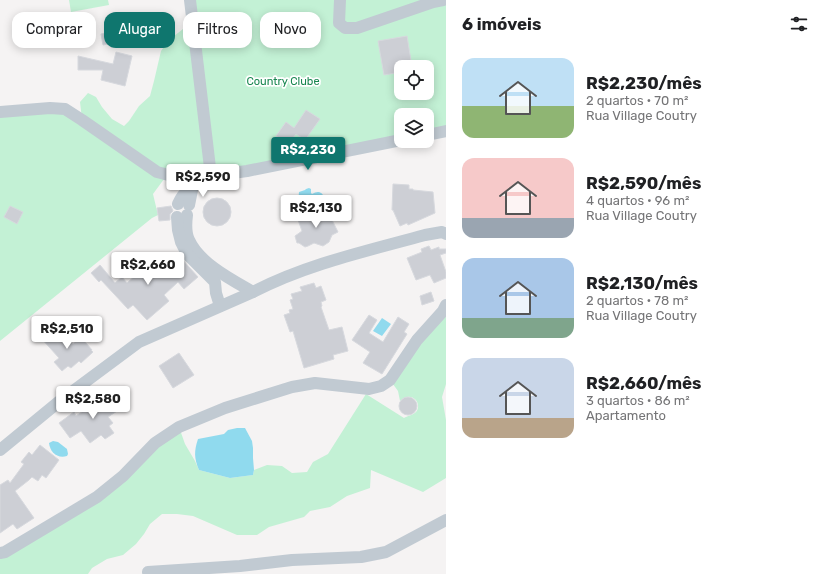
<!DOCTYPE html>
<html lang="pt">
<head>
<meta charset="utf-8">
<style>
	:root { --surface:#fff; --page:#f6f6f6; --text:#202124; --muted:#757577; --accent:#0f766e }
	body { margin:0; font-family:Rubik,sans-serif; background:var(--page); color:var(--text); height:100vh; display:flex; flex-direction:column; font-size:15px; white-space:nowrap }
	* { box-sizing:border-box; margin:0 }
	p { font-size:13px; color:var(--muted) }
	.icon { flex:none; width:22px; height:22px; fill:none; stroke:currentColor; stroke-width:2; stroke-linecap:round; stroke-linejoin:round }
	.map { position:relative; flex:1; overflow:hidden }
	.drawer { display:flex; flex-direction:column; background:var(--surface); width:380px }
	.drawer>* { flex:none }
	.hud { position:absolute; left:12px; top:12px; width:374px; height:36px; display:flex; gap:8px }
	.fabs { position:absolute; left:394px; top:60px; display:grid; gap:8px }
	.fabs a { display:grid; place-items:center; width:40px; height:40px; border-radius:8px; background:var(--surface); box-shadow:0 2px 10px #0003; font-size:20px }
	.price { position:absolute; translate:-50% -34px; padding:0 9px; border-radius:4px; background:#fff; color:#222; font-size:13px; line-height:26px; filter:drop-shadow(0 1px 2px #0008) }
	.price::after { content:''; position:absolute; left:50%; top:24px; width:12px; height:9px; margin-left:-6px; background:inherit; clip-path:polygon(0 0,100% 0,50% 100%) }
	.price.current { background:var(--accent); color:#fff }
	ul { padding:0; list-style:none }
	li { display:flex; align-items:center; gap:12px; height:100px; padding:0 16px }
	li span { display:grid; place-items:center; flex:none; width:112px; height:80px; border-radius:12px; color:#555 }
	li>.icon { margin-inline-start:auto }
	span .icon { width:48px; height:48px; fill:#fffc; stroke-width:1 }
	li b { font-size:17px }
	h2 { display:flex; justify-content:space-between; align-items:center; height:48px; padding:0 16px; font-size:17px }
	.pill { padding:0 14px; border-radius:12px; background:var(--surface); box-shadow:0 2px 10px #0003; font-size:14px; line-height:36px }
	.pill.current { background:var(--accent); color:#fff }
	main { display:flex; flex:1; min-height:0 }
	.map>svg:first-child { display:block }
	.green { fill:#c3f1d5; fill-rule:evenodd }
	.water { fill:#90daee }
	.building { fill:#cdcfd5; stroke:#d7d9de }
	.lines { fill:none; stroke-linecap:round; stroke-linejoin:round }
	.minor { stroke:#c1cad2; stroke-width:12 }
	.labels { text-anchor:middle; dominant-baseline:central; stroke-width:3.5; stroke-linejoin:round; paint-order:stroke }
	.park-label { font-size:11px; fill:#17864f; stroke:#fff }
</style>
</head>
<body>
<main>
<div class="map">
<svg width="446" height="574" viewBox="0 0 446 574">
	<rect width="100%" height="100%" fill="#f5f3f3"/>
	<g class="green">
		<path d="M69,0H108L109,5L71,12Z"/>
		<path d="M190,0H446V131L427,135V115H401V140L247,171L167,175L153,194L158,215L152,218L0,341V112L50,108L82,119L80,102L88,93L96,97L102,107L112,119L124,126L129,121L139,106L150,96L154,81L161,51L169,40L183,29L193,28ZM401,67H427V93H401Z"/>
		<path d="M446,305V384L442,397L446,420V478L423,492L371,470L370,488L347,496L330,507L310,511L304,517L269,527L257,535H237L193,516L177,514H162L150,524L144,534L136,544L123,555L107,559L92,568L88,574H0V553L97,497L179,427L185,444L195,461L199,470L230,478L253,475L254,470L267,465L282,466L292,473L307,472L313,462L328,454L366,394L404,418C407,416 413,415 416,412C423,403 411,390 400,401L398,391L390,380Z"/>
	</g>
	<g class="water">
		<path d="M309,188L311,189V193L312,194C318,190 323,192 324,198C321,201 318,203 315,204C307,206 297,200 299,192L305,190L306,189Z"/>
		<path d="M382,318L391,324L382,336L373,331Z"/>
		<path d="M237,428H245L252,441L253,448V458L254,470L253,475L230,478L199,470C194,458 194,451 198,439L224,434L228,430Z"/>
		<path d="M53,441L58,442L67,449L68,454L67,456C57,459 50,452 49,443Z"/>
	</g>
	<g class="building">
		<path d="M124,29L127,40L103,45L101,34Z"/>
		<path d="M407,36L412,67H401V72L384,75L378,41Z"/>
		<path d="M116,52L132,56L125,86L101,80L103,70H78V56L113,64Z"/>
		<path d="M306,110L320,119L305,140L296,134L288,144L276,136L286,122L294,128Z"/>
		<path d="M393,184L409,185V189H413V190L433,192L435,213L408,225L407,223L400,226L393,210H392Z"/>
		<circle cx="217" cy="212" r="14"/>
		<path d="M10,206L23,212L17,224L4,217Z"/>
		<path d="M171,206L173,211L170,214V220L159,221L157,208Z"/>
		<path d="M317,211L321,215L329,214L334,217L332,220L338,232L332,235L329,242L323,246L314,243L308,246L305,247L299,243H297L295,236L302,231L297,217Z"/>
		<path d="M429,246L431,250L439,247V249H446V253L440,255L446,272V278L434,283L430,275L416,280L407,258L422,252L421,249Z"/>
		<path d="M180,257L198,277L184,289L178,282L164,295L169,301L147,320L133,305L128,309L101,280L99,282L91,273L100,265L115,283L122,277L127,283L147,265L157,276Z"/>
		<path d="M314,283L316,288L321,286L326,300L321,302L322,306L321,307L329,330L342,327L348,351L333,355L334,359L304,368L293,331L290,332L284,315L290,313L289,310L293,309L290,300L293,299L291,294L302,291L300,287Z"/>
		<path d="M431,292L434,301L422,305L420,296Z"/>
		<path d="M369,315L377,320L369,333L383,342L398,317L409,324L404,332L407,334L382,374L363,363L370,352L352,340Z"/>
		<path d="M52,328L62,340L66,336L73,344L80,336L92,350H91L93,352L81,363L79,361L71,368L68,366L62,371L54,362L59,358L41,338Z"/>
		<path d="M179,353L194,375L173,388L159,366Z"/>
		<path d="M113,394L123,407L108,417L113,423L109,426L114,433L105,439L101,435L90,443L81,431L70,438L59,423L74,412L76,416L99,400L101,403Z"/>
		<circle cx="408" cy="406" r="9"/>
		<path d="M40,445L59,460L46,478L42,475L38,481L32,477L29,480L15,491L34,518L17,529L13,524L0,533V485L8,480L10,483L24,464L21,462L29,452L32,455Z"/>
	</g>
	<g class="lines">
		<g class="minor">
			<path d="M340,0L339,23L345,28H357L433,2L443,0"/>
			<path d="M0,112L50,108L65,109L82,120L157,172L180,178L211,176L247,171L401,140"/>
			<path d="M427,135L446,131"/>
			<path d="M178,204C185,188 196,184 211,176L190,0"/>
			<path d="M189,205L193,185"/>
			<path d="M187,215C186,223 185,232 189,240C199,263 232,280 253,292"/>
			<path d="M177,217L178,230L181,242L187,254L215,282L216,293L220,306"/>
			<path d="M0,450L61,400L139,342L253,292C307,264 367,251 425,235L442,232L446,234"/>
			<path d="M0,553L5,552L97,497L123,476L155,443L179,427L225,408L292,387L315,383L369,389L381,386L390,380L417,340L443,311L446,305"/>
			<path d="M148,572L240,566L292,560L361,557L386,552L446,520"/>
		</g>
	</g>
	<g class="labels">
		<g class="park-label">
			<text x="283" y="81">Country Clube</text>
		</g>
	</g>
</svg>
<div class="fabs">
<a><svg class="icon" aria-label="locate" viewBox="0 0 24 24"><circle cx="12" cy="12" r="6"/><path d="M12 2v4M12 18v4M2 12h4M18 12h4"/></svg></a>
<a><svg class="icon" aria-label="layers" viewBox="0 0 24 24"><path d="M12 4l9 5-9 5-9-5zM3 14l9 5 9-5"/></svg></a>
</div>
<b class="price current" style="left:308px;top:171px">R$2,230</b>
<b class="price" style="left:203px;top:198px">R$2,590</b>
<b class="price" style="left:316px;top:229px">R$2,130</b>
<b class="price" style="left:148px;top:286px">R$2,660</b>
<b class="price" style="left:67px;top:350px">R$2,510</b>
<b class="price" style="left:93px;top:420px">R$2,580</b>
<div class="hud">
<a class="pill">Comprar</a>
<a class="pill current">Alugar</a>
<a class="pill">Filtros</a>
<a class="pill">Novo</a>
</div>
</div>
<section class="drawer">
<h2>6 imóveis<svg class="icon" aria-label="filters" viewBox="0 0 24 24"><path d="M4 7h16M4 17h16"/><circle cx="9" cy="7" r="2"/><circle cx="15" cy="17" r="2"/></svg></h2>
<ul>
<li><span style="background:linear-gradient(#bfe0f5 60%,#8fb573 0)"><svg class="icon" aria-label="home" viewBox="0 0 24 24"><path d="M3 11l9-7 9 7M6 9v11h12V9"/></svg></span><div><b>R$2,230/mês</b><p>2 quartos · 70 m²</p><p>Rua Village Coutry</p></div></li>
<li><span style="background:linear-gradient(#f6c9c9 75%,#9aa5b1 0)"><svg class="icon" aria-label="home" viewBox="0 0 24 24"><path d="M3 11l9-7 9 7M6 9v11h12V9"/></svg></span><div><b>R$2,590/mês</b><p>4 quartos · 96 m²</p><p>Rua Village Coutry</p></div></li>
<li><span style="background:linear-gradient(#a9c7e8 75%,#7fa58c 0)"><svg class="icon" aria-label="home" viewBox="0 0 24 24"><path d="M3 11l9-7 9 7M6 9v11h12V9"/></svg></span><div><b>R$2,130/mês</b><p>2 quartos · 78 m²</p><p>Rua Village Coutry</p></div></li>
<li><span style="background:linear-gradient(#c9d6e8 75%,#b9a48a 0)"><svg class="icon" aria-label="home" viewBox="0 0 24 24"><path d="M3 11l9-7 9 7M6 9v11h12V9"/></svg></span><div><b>R$2,660/mês</b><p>3 quartos · 86 m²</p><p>Apartamento</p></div></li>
</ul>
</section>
</main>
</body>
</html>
